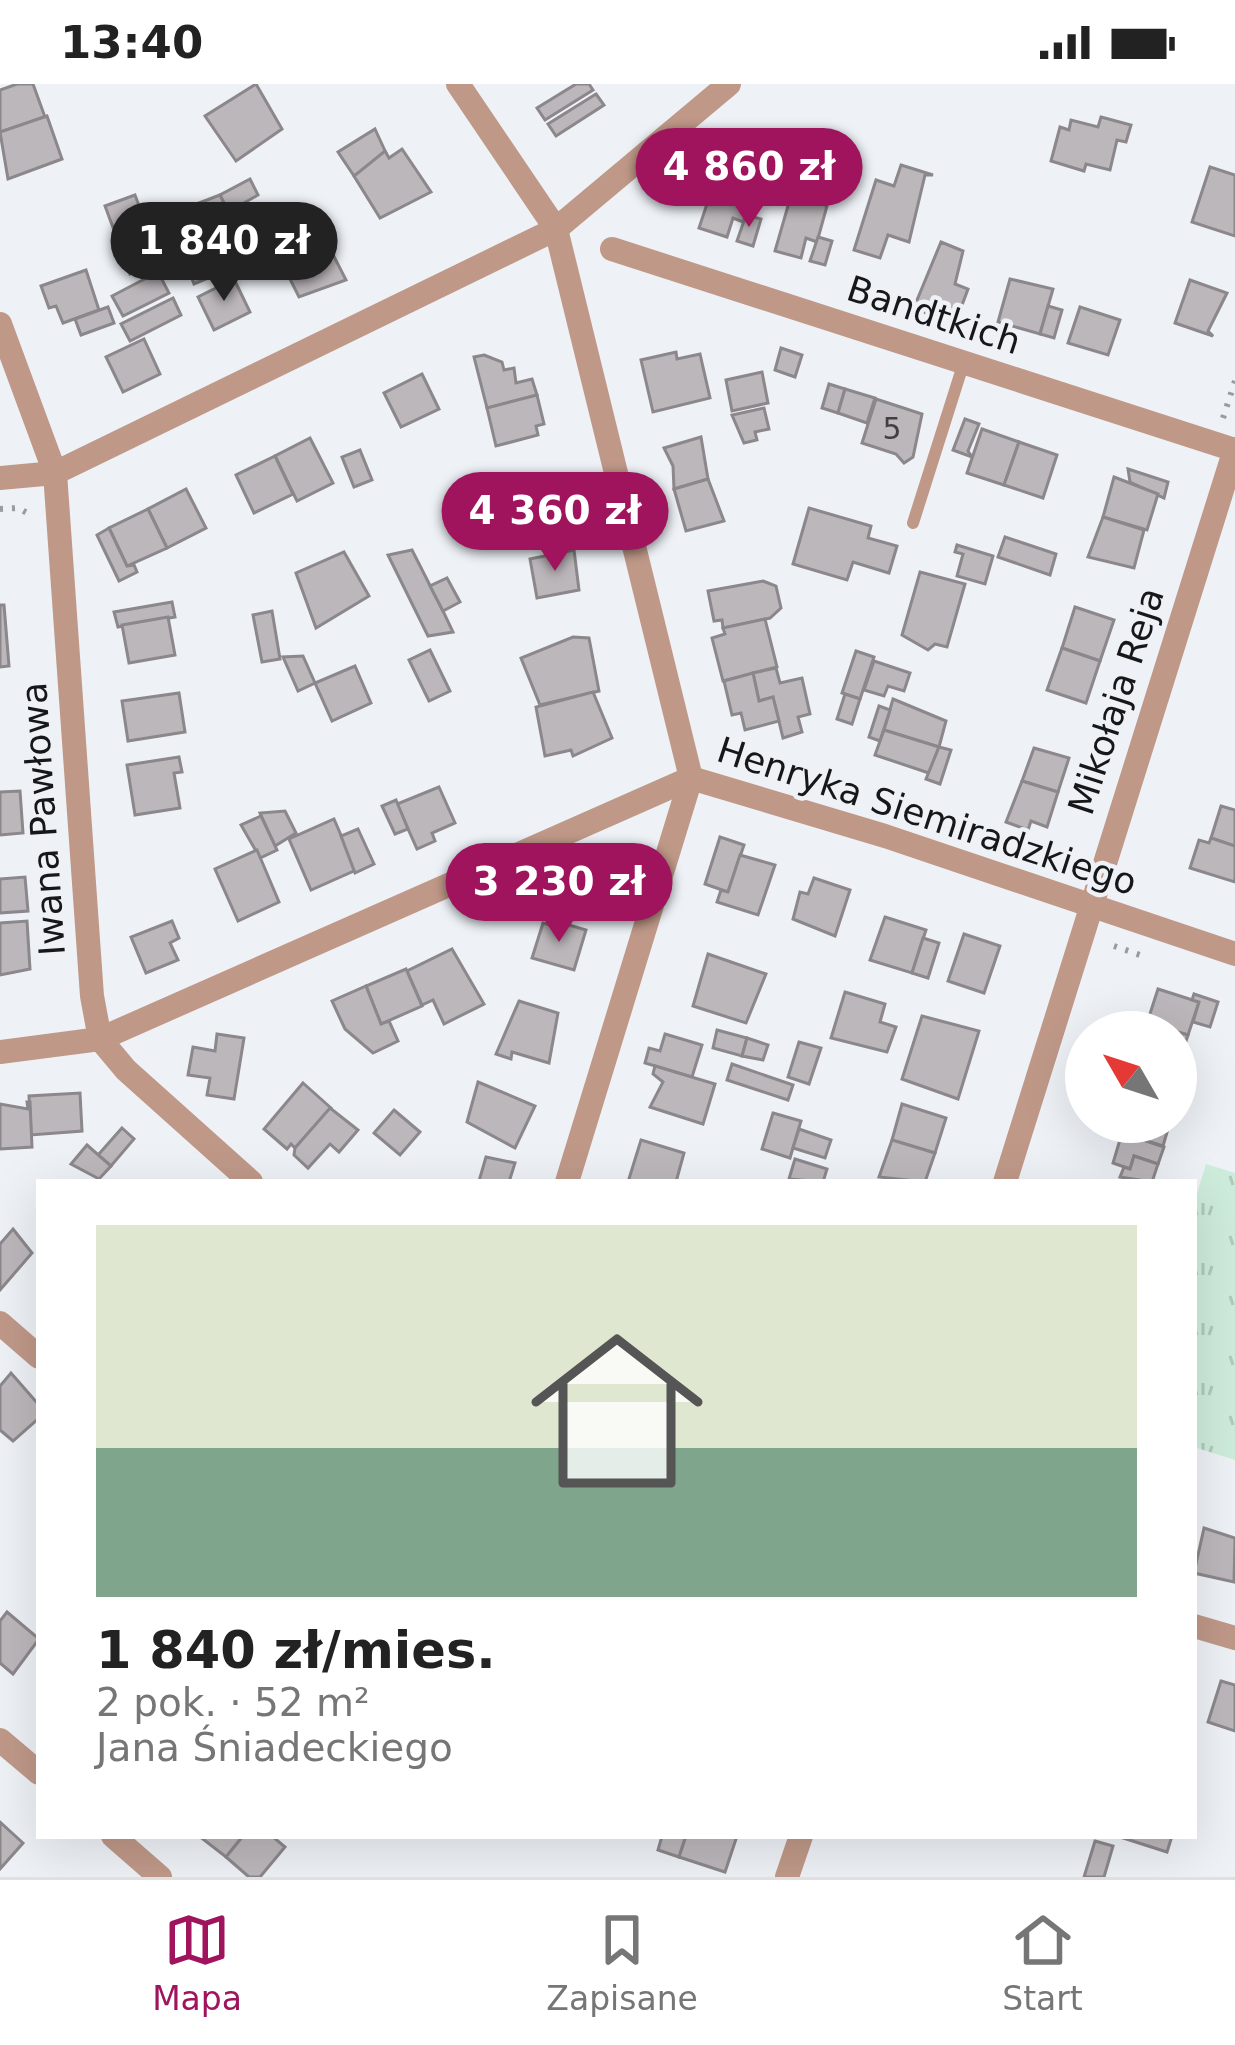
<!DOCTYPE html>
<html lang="pl">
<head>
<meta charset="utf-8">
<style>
	:root { --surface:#fff; --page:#f2f2f2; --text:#222; --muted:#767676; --line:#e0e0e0; --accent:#a0145e }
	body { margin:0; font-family:"DejaVu Sans",sans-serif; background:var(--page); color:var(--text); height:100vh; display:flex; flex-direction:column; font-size:45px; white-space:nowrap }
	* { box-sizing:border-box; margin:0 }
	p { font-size:39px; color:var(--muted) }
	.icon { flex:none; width:66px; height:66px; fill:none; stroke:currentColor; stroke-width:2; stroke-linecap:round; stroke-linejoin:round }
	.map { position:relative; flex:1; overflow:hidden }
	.details { position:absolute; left:36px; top:1095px; width:1161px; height:660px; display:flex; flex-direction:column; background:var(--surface); border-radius:0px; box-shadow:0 12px 48px #0002 }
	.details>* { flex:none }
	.needle { width:78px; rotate:309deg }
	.tools { position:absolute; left:1065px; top:927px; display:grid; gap:24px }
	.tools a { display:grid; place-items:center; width:132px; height:132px; border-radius:50%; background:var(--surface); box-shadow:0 12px 48px #0002; font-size:60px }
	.price { position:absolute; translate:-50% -102px; padding:0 27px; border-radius:42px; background:var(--accent); color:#fff; font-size:39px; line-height:78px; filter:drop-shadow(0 3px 6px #0008) }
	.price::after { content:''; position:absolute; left:50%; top:72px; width:36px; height:27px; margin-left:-18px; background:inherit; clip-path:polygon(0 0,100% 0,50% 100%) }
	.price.on { background:#222; color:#fff }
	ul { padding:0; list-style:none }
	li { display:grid; align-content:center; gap:24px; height:636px; padding:0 60px }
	li span { display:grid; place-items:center; height:372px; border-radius:0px; color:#555 }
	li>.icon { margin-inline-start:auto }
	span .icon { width:216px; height:216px; fill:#fffc; stroke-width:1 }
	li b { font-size:51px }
	.status { display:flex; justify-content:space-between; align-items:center; height:84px; padding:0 60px; background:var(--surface); direction:ltr }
	.status svg { height:33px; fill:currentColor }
	.dock { display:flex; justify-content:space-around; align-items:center; height:168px; border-top:3px solid var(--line); background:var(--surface); font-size:33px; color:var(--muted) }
	.dock a { display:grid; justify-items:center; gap:6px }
	.dock .on { color:var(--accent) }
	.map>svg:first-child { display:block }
	.grass { fill:url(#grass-tufts) }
	.building { fill:#bcb7bb; stroke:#8b878a; stroke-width:3 }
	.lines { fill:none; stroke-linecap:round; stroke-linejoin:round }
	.path { stroke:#989b9f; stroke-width:6; stroke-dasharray:3 9; stroke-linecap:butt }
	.service { stroke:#bf9888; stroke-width:12 }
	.minor { stroke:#bf9888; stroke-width:24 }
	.labels { text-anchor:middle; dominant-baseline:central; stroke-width:9; stroke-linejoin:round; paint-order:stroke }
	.number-label { font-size:30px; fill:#403f41 }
	.street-label { font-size:36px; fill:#161718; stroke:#eef2f7 }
</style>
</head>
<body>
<div class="status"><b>13:40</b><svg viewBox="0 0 49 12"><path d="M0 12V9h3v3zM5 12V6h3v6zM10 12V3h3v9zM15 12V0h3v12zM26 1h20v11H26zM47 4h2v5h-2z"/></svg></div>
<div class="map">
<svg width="1235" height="1793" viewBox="0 0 1235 1793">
	<defs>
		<pattern id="grass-tufts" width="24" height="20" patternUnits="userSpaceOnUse" patternTransform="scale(3)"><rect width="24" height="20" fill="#ceecdb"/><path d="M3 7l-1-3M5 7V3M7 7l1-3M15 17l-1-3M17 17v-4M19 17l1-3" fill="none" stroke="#b0cabb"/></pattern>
	</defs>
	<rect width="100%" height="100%" fill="#eef2f7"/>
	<path class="grass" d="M1206,1080L1235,1089V1376L1194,1363V1119Z"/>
	<g class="building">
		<path d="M17,0H33L45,33L0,48V6Z"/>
		<path d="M256,0L282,45L236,77L205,32Z"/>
		<path d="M576,0H589L593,6L545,36L537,24Z"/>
		<path d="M596,10L604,21L556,52L548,40Z"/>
		<path d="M47,32L62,75L8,95L0,48Z"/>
		<path d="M1101,33L1131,41L1126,58L1117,56L1110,86L1086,80L1084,87L1051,77L1060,43L1069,46L1071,36L1098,43Z"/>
		<path d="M375,45L386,69L354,92L338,68Z"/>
		<path d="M402,65L431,108L380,134L354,92L385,67L389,74Z"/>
		<path d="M901,81L933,91H925L909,158L888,151L880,174L854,166L876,96L894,102Z"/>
		<path d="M1210,83L1235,91V152L1192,138Z"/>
		<path d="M718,87L755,102L743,138L733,134L727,153L699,144Z"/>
		<path d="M250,95L258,111L228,128L220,111Z"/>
		<path d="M792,108L827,122L817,158L806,154L801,174L775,167Z"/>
		<path d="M135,111L154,162L124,173L105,122Z"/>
		<path d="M220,111L232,136L168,157L159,134Z"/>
		<path d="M746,131L761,135L753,162L737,157Z"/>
		<path d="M159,134L168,157L154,162L145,139Z"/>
		<path d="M303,148L307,157L322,149L346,196L299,213L274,163Z"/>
		<path d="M180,153L185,165L158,174L154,162Z"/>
		<path d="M818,153L832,157L825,181L810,177Z"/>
		<path d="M237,157L246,178L194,200L186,179Z"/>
		<path d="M941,158L963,167L955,200L968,205L956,237L942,231L939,239L915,221Z"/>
		<path d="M152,163L157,179L130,190L124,173Z"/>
		<path d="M86,186L99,226L63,239L56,222L49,224L41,202Z"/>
		<path d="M158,188L169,209L123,232L112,212Z"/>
		<path d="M234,195L250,228L214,246L198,213Z"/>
		<path d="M1010,195L1053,205L1040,250L998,238Z"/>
		<path d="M1190,196L1227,209L1208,247L1213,252L1175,239Z"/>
		<path d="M173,214L181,231L130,257L121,240Z"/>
		<path d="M1048,222L1062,226L1054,254L1040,250Z"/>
		<path d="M108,223L114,239L81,251L75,235Z"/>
		<path d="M1080,223L1120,236L1108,271L1068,259Z"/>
		<path d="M144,255L160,290L123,308L106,273Z"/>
		<path d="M781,264L802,271L795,293L775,286Z"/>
		<path d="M676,268L677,275L700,270L710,314L653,328L641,276Z"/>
		<path d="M484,271L502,278L504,286L514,284L516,299L532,295L537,311L487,324L474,273Z"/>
		<path d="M762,288L768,319L732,327L726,296Z"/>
		<path d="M422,290L439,325L401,343L384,309Z"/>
		<path d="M829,300L845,305L838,329L822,324Z"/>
		<path d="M845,305L875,314L867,339L838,329Z"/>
		<path d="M537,311L544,340L536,342L538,351L496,362L487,324Z"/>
		<path d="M876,315L922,330L913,373L904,379L896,370L862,359Z"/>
		<path d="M764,324L769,345L755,348L757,356L744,359L732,331Z"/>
		<path d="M965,335L979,340L968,367L972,373L953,366Z"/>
		<path d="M982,345L1019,358L1004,401L967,389Z"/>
		<path d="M701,353L708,395L674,405L673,382L664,364Z"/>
		<path d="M310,354L333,399L297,417L275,372Z"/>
		<path d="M1019,358L1057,371L1043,414L1004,401Z"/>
		<path d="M360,366L372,396L354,403L342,373Z"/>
		<path d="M275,372L293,410L254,429L236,391Z"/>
		<path d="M1128,385L1168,398L1164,414L1130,398Z"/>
		<path d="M561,390L570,448L543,451L535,395Z"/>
		<path d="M1114,393L1158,410L1147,446L1103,433Z"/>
		<path d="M708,395L724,437L686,447L674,405Z"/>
		<path d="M186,405L206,444L167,464L148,425Z"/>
		<path d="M809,424L871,442L868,454L897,462L889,489L853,478L847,496L793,480Z"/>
		<path d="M148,425L167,464L127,482L109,444Z"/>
		<path d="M1103,433L1144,446L1134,484L1088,473Z"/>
		<path d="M109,444L127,482L134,481L137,488L119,497L97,451Z"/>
		<path d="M1005,453L1056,470L1050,491L998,473Z"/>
		<path d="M957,461L993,472L985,500L957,492L963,470L955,468Z"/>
		<path d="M412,466L443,527L453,548L428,552L388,471Z"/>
		<path d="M574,466L579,506L537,514L530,475Z"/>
		<path d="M344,468L369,512L316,544L296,489Z"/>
		<path d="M920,488L965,500L947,563L935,560L928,566L902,551Z"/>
		<path d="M447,494L460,518L443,527L430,502Z"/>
		<path d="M763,497L776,502L781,524L770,534L723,544L722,536L714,537L708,507Z"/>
		<path d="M172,518L175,533L118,543L114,528Z"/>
		<path d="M0,521H4L9,582L0,583Z"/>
		<path d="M1075,523L1114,536L1100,577L1062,564Z"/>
		<path d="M272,527L280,575L262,578L253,531Z"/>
		<path d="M168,533L175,571L129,579L122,541Z"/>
		<path d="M765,535L777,583L723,597L712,554L725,550L723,544Z"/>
		<path d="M573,553L589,554L599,607L540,621L521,574Z"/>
		<path d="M1062,564L1100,577L1086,619L1047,606Z"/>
		<path d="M430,566L450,607L429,617L409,576Z"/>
		<path d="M856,567L874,573L860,615L842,609Z"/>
		<path d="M303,572L315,599L298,607L283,573Z"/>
		<path d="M874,577L910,589L904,607L888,602L884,612L864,606Z"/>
		<path d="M355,582L371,619L332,637L315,599Z"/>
		<path d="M776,584L780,599L802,594L810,630L798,633L802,648L783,654L773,613L759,617L753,589Z"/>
		<path d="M753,589L759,617L773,613L779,637L745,646L741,629L732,631L724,597Z"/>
		<path d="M593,608L612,654L573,672L571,666L545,672L536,623Z"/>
		<path d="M179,609L185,648L128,657L122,617Z"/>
		<path d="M845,610L860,615L852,640L837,635Z"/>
		<path d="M893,615L946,637L939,663L884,646Z"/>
		<path d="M879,622L890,626L880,657L869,653Z"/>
		<path d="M884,646L939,663L929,689L875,671Z"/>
		<path d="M939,663L951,666L940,700L926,695Z"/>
		<path d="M1034,664L1069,674L1058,708L1022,697Z"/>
		<path d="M179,673L182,688L174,689L180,724L135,731L127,681Z"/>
		<path d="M1022,697L1058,708L1047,743L1031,737L1028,746L1006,738Z"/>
		<path d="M439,703L455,739L432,749L435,757L417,765L397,720Z"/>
		<path d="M20,707L23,749L0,751V708Z"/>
		<path d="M396,716L408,745L395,750L382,722Z"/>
		<path d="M1221,722L1235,726V762L1211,754Z"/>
		<path d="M285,727L296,749L275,762L260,729Z"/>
		<path d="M261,732L277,766L260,774L241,741Z"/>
		<path d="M334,735L356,786L311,806L289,755Z"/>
		<path d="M358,745L374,780L355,789L341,752Z"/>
		<path d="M720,753L744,761L728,808L705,800Z"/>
		<path d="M1211,754L1235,762V798L1190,784L1199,756L1209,759Z"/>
		<path d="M257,766L279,818L238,837L215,785Z"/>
		<path d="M740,771L775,781L758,831L717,818L721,806L728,808Z"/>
		<path d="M25,793L28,827L0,829V795Z"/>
		<path d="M814,794L850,806L835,852L793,835L800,808L808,810Z"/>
		<path d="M885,833L926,846L912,889L870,876Z"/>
		<path d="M27,837L30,885L0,891V839Z"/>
		<path d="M172,837L179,854L170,859L178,876L146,889L131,853Z"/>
		<path d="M559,838L586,846L574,886L532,874L543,839L558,843Z"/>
		<path d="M964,850L1000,862L984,909L948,897Z"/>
		<path d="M923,854L939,859L928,894L912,889Z"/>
		<path d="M452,865L484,920L444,940L433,916L422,921L407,887Z"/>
		<path d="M708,870L766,890L746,939L693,922Z"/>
		<path d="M406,885L422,922L381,940L366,902Z"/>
		<path d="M366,902L381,940L389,937L398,957L373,969L345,945L332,917Z"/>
		<path d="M1158,905L1199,918L1188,951L1147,939Z"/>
		<path d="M845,908L885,920L880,938L896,943L887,968L831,954Z"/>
		<path d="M1194,910L1218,918L1210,943L1193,938L1199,918L1192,916Z"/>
		<path d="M519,917L558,929L549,979L512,968L511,975L496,970Z"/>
		<path d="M922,932L979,947L958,1015L902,995Z"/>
		<path d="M1147,939L1188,951L1176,988V948H1144Z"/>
		<path d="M717,946L747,954L742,972L713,964Z"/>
		<path d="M217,950L244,954L234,1015L207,1011L210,994L188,991L193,963L215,967Z"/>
		<path d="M665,950L702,961L692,993L645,979L649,964L660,967Z"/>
		<path d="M747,954L768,961L763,976L742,972Z"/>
		<path d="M799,958L821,964L809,1000L788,993Z"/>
		<path d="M732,980L793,1001L788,1016L727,996Z"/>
		<path d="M655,982L715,1000L703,1040L650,1023L663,998L653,990Z"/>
		<path d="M478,998L535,1022L515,1064L467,1038Z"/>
		<path d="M303,999L331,1024L295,1064L291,1060L287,1065L264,1045Z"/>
		<path d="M80,1009L82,1047L31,1051L29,1012Z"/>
		<path d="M27,1018H30L32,1063L0,1065V1020L28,1025Z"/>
		<path d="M902,1020L946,1034L935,1069L892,1056Z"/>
		<path d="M330,1024L358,1046L339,1068L330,1060L308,1084L294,1071L295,1064Z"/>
		<path d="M394,1026L420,1048L400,1071L374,1049Z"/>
		<path d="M773,1029L801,1037L790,1074L762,1065Z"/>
		<path d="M1126,1038H1170L1163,1062L1122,1049Z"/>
		<path d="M122,1044L134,1055L111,1082L98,1071Z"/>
		<path d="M799,1045L831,1056L825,1074L793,1064Z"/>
		<path d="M1122,1049L1164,1063L1158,1080L1134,1072L1130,1085L1113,1079Z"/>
		<path d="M641,1056L684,1069L676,1098H628Z"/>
		<path d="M892,1056L935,1069L925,1098L879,1093Z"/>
		<path d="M87,1061L111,1082L99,1095L71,1080Z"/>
		<path d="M1134,1072L1158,1080L1152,1098L1120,1093L1124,1083L1130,1085Z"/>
		<path d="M486,1073L515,1079L509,1098L479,1097Z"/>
		<path d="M795,1075L827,1085L823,1098L789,1095Z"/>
		<path d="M13,1145L32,1169L0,1206V1160Z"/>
		<path d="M11,1289L39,1321V1334L13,1357L0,1346V1302Z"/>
		<path d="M1204,1444L1235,1454L1234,1498L1194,1489Z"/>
		<path d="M7,1528L39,1555L13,1590L0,1579V1537Z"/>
		<path d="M1221,1597L1235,1601V1647L1208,1638Z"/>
		<path d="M0,1738L23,1759L0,1785Z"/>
		<path d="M199,1752H243L226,1773Z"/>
		<path d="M243,1752H272L285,1763L260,1793H249L226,1773Z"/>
		<path d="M662,1752H686L679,1773L658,1766Z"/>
		<path d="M686,1752H737L725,1788L679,1773Z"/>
		<path d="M1117,1752H1172L1167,1768Z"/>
		<path d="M1095,1757L1113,1762L1104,1793H1084Z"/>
	</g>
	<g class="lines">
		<g class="path">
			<path d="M1223,334L1235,297"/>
			<path d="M0,425L18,424L31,431"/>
			<path d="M1114,862L1140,871"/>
		</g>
		<path class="service" d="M913,439L964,278"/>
		<g class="minor">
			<path d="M458,0L556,145L691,694L567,1098"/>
			<path d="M612,165L1235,366"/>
			<path d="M0,240L55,389L92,912L100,955L126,986L251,1098"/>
			<path d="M0,394L55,389L556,145L729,0"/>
			<path d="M0,968L100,955L691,694L885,752L1235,870"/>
			<path d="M1005,1098L1235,365"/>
			<path d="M0,1239L39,1273"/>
			<path d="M1194,1542L1235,1554"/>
			<path d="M0,1656L39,1689"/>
			<path d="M113,1752L160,1793"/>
			<path d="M787,1793L801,1752"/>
		</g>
	</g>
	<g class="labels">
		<g class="number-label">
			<text x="892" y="344">5</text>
		</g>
		<g class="street-label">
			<text transform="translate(934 231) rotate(18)">Bandtkich</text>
			<text transform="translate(1116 617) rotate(-72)">Mikołaja Reja</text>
			<text transform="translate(927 732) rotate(18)">Henryka Siemiradzkiego</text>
			<text transform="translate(43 735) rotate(-94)">Iwana Pawłowa</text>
		</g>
	</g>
</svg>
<div class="tools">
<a><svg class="needle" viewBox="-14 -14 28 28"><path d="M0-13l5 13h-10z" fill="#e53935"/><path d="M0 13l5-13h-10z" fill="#767676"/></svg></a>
</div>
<b class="price" style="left:749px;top:146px">4 860 zł</b>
<b class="price on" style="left:224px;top:220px">1 840 zł</b>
<b class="price" style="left:555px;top:490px">4 360 zł</b>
<b class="price" style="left:559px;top:861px">3 230 zł</b>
<section class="details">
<ul>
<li><span style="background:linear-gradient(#dfe7d0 60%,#7fa58c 0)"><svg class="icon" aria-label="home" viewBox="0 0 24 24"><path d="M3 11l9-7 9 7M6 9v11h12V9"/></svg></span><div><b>1 840 zł/mies.</b><p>2 pok. · 52 m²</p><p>Jana Śniadeckiego</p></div></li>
</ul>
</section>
</div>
<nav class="dock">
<a class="on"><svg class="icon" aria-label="map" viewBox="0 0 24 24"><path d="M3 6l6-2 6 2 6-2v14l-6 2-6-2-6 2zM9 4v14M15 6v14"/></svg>Mapa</a>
<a><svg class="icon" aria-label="saved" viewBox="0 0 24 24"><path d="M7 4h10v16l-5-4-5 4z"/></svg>Zapisane</a>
<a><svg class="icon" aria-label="home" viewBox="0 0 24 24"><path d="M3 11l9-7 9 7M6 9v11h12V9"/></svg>Start</a>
</nav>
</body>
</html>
